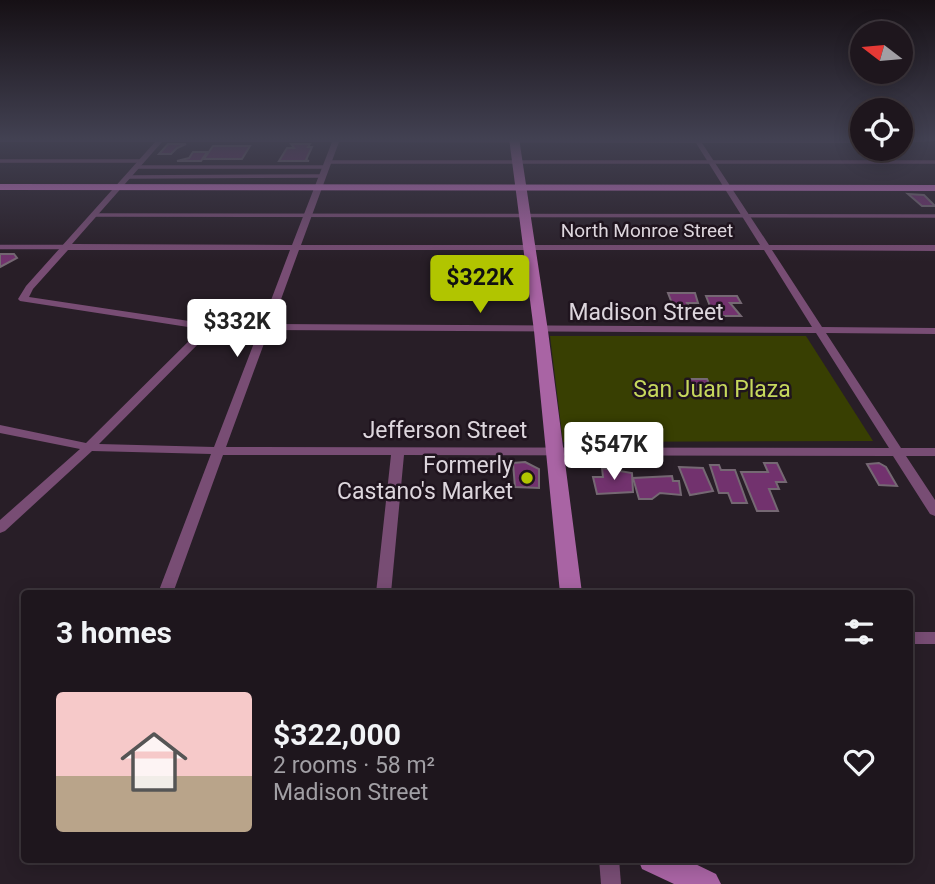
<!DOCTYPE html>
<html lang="en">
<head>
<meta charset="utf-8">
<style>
	:root { --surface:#1e161d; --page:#2b232a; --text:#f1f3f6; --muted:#a19fa4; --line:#3c353b; --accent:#b1c500 }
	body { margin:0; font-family:Roboto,sans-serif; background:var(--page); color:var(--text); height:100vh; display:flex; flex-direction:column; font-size:26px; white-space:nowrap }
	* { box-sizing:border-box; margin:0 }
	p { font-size:23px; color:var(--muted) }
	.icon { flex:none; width:38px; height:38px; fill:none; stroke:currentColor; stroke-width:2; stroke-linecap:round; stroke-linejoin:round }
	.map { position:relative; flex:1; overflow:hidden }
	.drawer { position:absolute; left:21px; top:590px; width:892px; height:273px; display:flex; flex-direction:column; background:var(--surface); border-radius:7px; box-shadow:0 4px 18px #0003,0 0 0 2px var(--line) }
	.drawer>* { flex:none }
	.needle { width:46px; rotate:286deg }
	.controls { position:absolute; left:850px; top:21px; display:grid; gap:14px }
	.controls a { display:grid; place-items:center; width:63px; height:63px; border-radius:50%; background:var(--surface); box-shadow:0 4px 18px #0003,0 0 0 2px var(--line); font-size:35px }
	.price { position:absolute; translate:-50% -60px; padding:0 16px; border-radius:7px; background:#fff; color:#222; font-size:23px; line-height:46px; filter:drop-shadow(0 2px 4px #0008) }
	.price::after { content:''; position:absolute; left:50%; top:42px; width:21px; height:16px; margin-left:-10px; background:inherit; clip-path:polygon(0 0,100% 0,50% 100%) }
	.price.active { background:var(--accent); color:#111 }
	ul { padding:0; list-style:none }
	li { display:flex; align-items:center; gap:21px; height:175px; padding:0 35px }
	li span { display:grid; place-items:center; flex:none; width:196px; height:140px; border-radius:7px; color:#555 }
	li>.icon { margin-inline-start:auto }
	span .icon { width:84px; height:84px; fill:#fffc; stroke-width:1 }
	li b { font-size:30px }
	h2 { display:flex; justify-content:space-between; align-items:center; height:84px; padding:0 35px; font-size:30px }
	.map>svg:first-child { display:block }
	.green { fill:#383f02 }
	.building { fill:#72326e; stroke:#756873; stroke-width:2 }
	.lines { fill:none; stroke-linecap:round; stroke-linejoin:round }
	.lane-far1 { stroke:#784d74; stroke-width:3.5 }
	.lane { stroke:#784d74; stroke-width:4.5 }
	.street { fill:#784d74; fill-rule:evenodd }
	.secondary { fill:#a964a4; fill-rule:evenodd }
	.primary { fill:#ce75c8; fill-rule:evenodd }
	.poi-dot { fill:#b1c500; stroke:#1f141e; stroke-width:2.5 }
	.labels { text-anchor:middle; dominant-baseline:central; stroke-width:5; stroke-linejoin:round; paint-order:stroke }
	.far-street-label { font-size:19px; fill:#ddd6dd; stroke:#1f141e }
	.street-label { font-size:23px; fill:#ddd6dd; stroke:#1f141e }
	.park-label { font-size:23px; fill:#c6d85c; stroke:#1f141e }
	.poi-label { font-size:23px; fill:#ddd6dd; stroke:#1f141e; text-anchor:end }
</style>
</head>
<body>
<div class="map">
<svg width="935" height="884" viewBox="0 0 935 884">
	<rect width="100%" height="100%" fill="#281e27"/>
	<path class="green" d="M550,336H806L873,441L563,442Z"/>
	<g class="building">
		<path d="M168,144H186L177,148L171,154H159Z"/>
		<path d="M291,144H310L308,147H312L306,160L309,161H279L287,148H294Z"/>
		<path d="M213,146H250L242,159H204Z"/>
		<path d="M193,152H207L201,161H177L189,158Z"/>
		<path d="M908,194L924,195L935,206H922Z"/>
		<path d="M0,254H14L17,258L0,267Z"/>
		<path d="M668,293H695L698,303H687L692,311H675Z"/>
		<path d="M706,296H737L741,303H730L741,316H714Z"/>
		<path d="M688,379H707L712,390H691Z"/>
		<path d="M525,462L539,469V488L515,487L513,463Z"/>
		<path d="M764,463H777L786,482H776L779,489H769L778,511H757L741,472H768Z"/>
		<path d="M879,463L886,467L897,486L879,485L867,464Z"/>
		<path d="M710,465H719L721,470H735L747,503H732L728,493H719Z"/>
		<path d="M679,467L703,468L713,491L690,495Z"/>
		<path d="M602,468L632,473L633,492L597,494L593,477H603Z"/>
		<path d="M672,476L673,481H679L681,495L660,493L652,499H639L633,478Z"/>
	</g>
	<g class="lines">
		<g class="lane-far1">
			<path d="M0,161H142"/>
			<path d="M329,162H935"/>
			<path d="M137,167H327"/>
			<path d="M129,177L323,176"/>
			<path d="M94,215L935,216"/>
		</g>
		<path class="lane" d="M0,247H64"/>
		<g class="street">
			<path d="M0,138L863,139V143H702L769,245H935V251L772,250L822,327L935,328V334L826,333L901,448H935V456H906L935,500V516L930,514L893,456L404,455L391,593H376L391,455H223L173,593H158L211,454L92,451L5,531L0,533V520L80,449L0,433V425L86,443L201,329L20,301L18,299L26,286L155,142H0ZM162,142H332L292,245L72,244ZM339,142L696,143L760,245H301ZM68,250H290L262,324H209L29,297L33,289ZM299,250H764L812,327L272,324ZM212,330H259L214,447L99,444ZM269,330L816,333L889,448L226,447Z"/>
			<path d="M935,138V141L901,143V139Z"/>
			<rect x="910" y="632" width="25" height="12"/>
			<path d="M599,859H619L621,884H601Z"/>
		</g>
		<g class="secondary">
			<path d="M509,138H519L548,331L582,593H560L534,331Z"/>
			<path d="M638,859H685L716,874L721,884H674L642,869Z"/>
		</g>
		<path class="primary" d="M0,184L935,185V191L0,190Z"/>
	</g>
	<linearGradient id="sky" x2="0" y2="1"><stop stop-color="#161015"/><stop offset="0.53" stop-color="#424152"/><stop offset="1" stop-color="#424152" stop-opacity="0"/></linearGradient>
	<rect width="935" height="262" fill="url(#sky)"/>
	<circle class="poi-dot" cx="527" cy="478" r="7"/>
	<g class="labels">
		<g class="far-street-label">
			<text x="647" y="230">North Monroe Street</text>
		</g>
		<g class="street-label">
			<text x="646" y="312">Madison Street</text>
			<text x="445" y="430">Jefferson Street</text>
		</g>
		<g class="park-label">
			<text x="712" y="389">San Juan Plaza</text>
		</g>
		<g class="poi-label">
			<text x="513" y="465">Formerly<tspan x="513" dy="26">Castano's Market</tspan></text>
		</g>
	</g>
</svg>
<div class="controls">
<a><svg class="needle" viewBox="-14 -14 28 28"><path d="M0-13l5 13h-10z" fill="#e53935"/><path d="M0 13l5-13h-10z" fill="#a19fa4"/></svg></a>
<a><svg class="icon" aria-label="locate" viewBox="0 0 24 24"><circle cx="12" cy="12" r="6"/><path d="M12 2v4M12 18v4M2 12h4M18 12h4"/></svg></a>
</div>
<b class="price active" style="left:480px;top:315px">$322K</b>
<b class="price" style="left:237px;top:359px">$332K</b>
<b class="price" style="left:614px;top:482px">$547K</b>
<section class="drawer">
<h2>3 homes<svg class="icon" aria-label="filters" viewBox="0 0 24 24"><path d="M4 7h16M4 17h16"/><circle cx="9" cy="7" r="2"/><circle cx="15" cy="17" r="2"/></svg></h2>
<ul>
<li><span style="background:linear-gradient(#f6c9c9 60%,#b9a48a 0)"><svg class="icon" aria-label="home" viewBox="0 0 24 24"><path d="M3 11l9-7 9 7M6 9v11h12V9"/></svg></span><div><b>$322,000</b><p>2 rooms · 58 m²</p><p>Madison Street</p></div><svg class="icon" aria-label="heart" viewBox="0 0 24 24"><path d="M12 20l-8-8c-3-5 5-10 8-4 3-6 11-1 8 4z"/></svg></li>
</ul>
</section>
</div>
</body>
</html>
